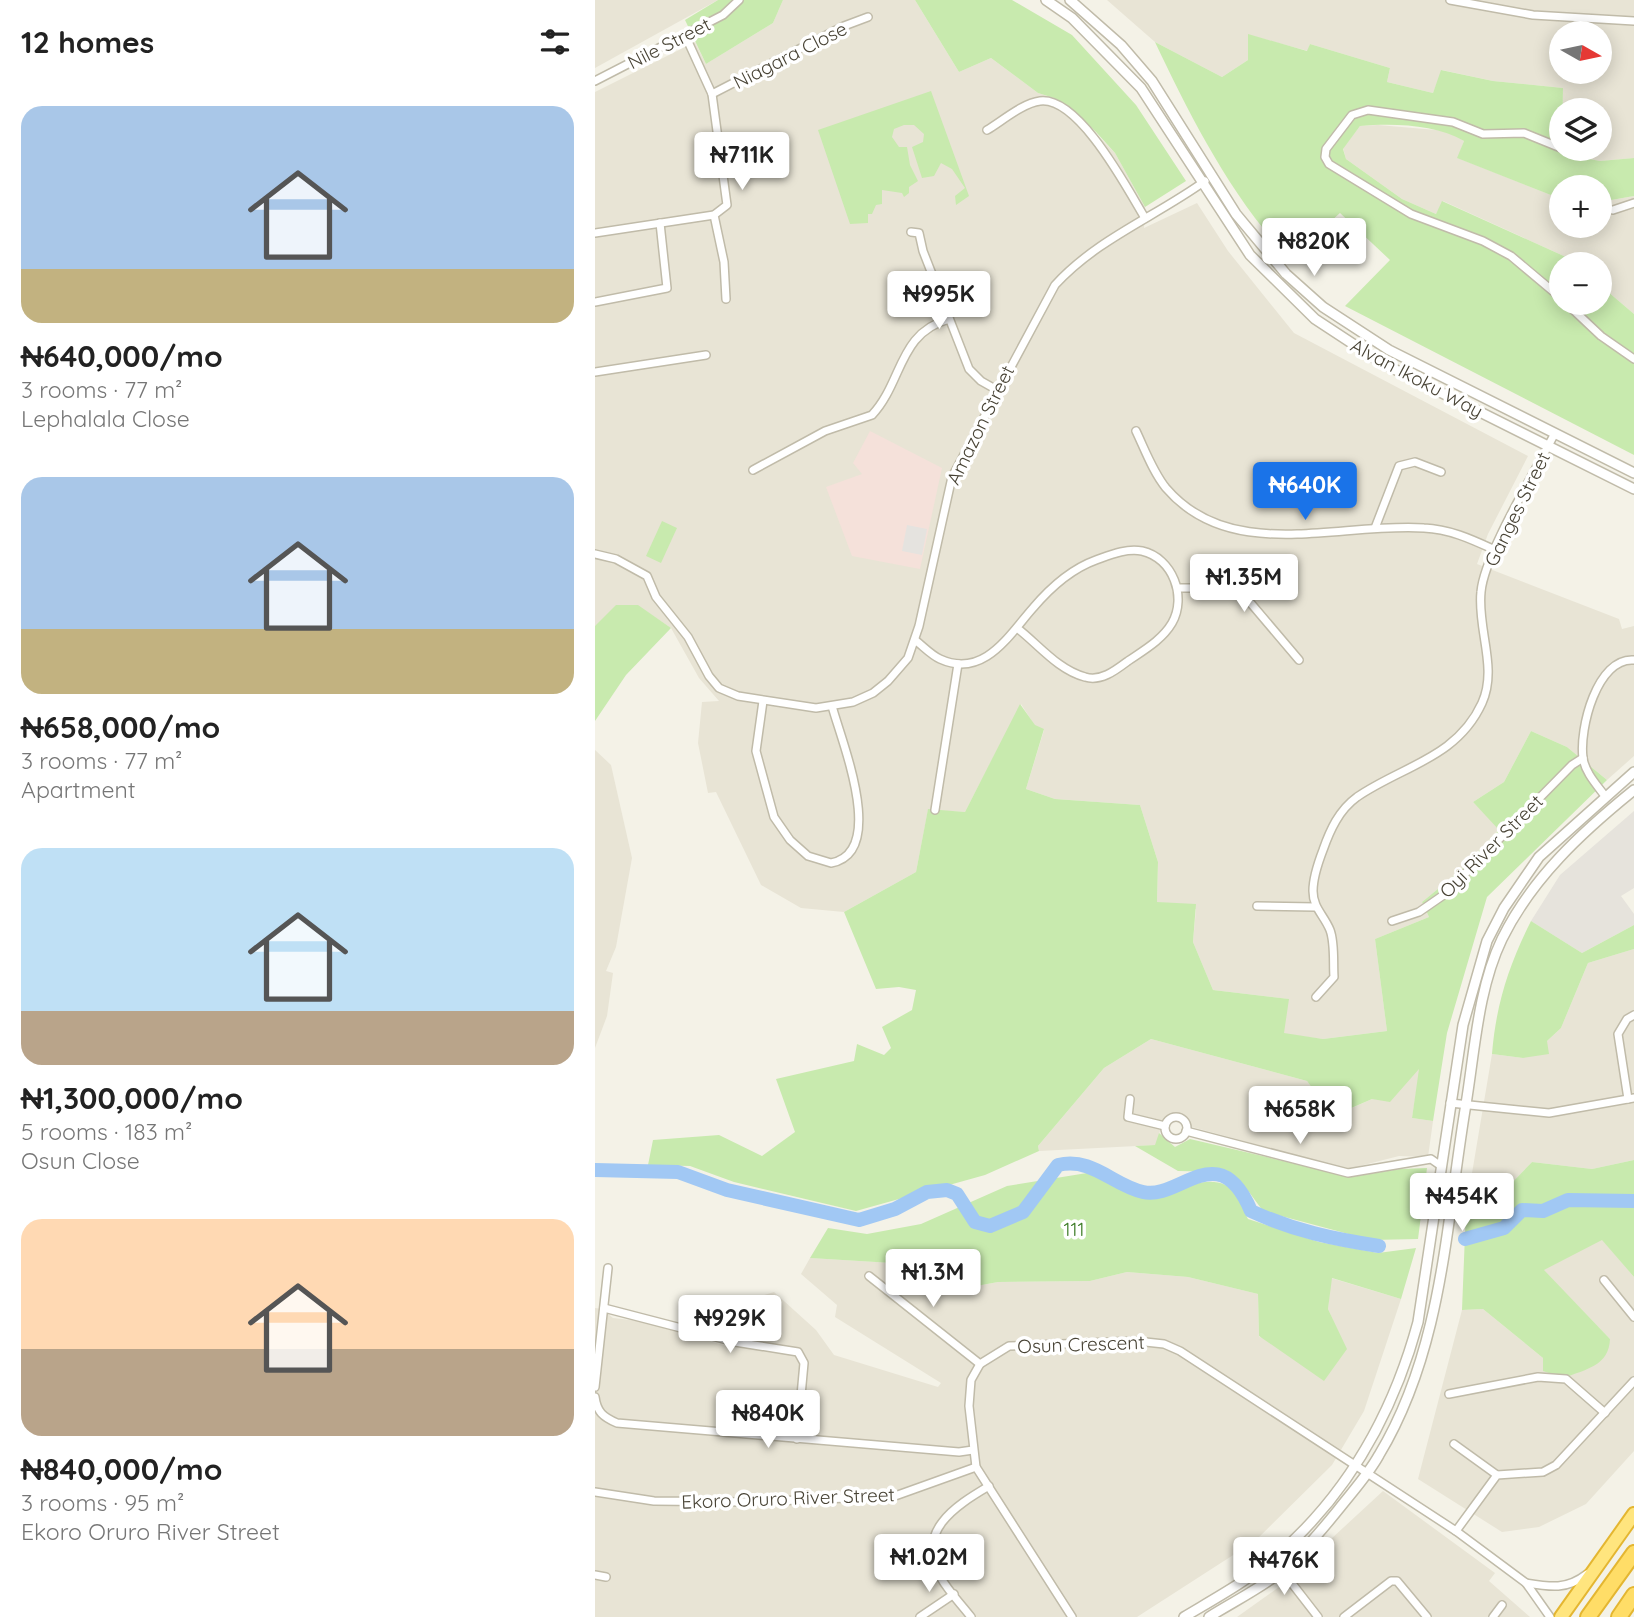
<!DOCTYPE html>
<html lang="en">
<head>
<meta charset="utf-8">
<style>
	:root { --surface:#fff; --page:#f2f2f2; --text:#222; --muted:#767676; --accent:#1a73e8 }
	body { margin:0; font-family:Quicksand,sans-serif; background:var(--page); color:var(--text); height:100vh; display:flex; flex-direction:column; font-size:26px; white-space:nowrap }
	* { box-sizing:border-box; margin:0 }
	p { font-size:23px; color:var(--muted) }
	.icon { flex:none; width:38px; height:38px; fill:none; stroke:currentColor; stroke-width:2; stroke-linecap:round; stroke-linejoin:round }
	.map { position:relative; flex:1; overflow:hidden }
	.details { display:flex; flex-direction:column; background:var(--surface); width:595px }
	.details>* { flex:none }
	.needle { width:46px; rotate:99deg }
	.tools { position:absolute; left:954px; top:21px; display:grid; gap:14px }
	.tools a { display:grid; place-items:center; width:63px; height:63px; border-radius:50%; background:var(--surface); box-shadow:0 4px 18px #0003; font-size:35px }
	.price { position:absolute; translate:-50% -60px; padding:0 16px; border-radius:7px; background:#fff; color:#222; font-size:23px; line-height:46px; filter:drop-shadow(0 2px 4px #0008) }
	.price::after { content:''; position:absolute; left:50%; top:42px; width:21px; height:16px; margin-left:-10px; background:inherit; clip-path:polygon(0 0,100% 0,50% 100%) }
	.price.selected { background:var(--accent); color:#fff }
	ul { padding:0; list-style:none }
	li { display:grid; align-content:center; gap:14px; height:371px; padding:0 21px }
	li span { display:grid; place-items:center; height:217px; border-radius:21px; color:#555 }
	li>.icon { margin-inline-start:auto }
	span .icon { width:126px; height:126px; fill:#fffc; stroke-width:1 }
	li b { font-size:30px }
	h2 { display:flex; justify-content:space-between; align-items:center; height:84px; padding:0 21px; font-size:30px }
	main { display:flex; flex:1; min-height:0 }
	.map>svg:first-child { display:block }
	.residential { fill:#e8e4d5; fill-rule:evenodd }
	.industrial { fill:#e6e3dc }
	.medical { fill:#f5e1da }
	.green { fill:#c8eaae }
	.parking { fill:#e5e3df }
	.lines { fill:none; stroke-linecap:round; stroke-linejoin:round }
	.river { stroke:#a1c8f4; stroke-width:14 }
	.minor-casing { stroke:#c0bba9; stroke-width:10 }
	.tertiary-casing { stroke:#c0bba9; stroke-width:12 }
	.trunk-casing { stroke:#e4b631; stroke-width:16 }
	.motorway-casing { stroke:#e4b631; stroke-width:18 }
	.minor { stroke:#fff; stroke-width:7 }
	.tertiary { stroke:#fff; stroke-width:9 }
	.trunk { stroke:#ffe57e; stroke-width:12 }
	.motorway { stroke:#ffdd67; stroke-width:14 }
	.labels { text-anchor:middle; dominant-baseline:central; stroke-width:7; stroke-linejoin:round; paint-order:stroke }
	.street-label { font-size:19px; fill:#484335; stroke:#fff }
	.park-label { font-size:19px; fill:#3d7c26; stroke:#fff }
</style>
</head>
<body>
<main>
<section class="details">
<h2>12 homes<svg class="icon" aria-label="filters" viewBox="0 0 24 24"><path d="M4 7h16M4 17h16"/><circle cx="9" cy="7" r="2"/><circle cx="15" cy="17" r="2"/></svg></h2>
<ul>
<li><span style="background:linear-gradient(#a9c7e8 75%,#c2b280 0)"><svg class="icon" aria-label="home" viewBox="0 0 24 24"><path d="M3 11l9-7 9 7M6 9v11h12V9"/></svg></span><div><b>₦640,000/mo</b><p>3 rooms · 77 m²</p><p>Lephalala Close</p></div></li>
<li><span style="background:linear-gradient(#a9c7e8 70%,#c2b280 0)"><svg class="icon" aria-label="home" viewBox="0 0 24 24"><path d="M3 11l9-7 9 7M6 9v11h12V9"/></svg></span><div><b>₦658,000/mo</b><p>3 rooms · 77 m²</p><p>Apartment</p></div></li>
<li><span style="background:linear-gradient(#bfe0f5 75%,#b9a48a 0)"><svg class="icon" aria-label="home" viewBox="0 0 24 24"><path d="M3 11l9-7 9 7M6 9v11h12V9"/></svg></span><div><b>₦1,300,000/mo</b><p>5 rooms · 183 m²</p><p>Osun Close</p></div></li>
<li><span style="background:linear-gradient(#ffd9b3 60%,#b9a48a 0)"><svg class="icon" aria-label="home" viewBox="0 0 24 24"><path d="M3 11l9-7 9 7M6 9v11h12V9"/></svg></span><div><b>₦840,000/mo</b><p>3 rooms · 95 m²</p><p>Ekoro Oruro River Street</p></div></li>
</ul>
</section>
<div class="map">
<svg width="1039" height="1617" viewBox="0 0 1039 1617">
	<rect width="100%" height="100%" fill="#f4f2e7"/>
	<g class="residential">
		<path d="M0,0H123L0,68Z"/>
		<path d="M188,0H320L364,72L396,58L443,93L459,98L480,112L520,153L550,207L549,228L602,203L633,251L699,333L933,456L893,534L882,564L1024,619L1027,629L1039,626V756L1012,780L972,747L936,731L909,782L878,802L904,829L866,870L827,902L834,917L780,939L792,1031L728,1039L688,1034L693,999L618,990L598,942L601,909L562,902L563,862L545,805L460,799L431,789L449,730L440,726L426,704L370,812L333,810L321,872L249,912L206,908L166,885L121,792L113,793L103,743L107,702L124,701L104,678L76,628L42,605L0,626V92L100,42L111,64L178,23Z"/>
		<path d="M512,0H1039V158L1005,161L967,154V149H1004V110H968V88L898,81L847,70L838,93L792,82L795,68L715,44L713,51L654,35L653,60L627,77L560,42ZM966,33H1004V72H966Z"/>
		<path d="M783,125L853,131L869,141L863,158L966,199V226H1004L1005,202L1039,196V314L1005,285L1004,264H980L971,257L848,201L841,214L807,199L751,159L748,148L765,126Z"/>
		<path d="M0,750L16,765L37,858L21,947L11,971L18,973L12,1016L0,1048Z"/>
		<path d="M1039,949V1160L997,1169L937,1162L882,1220L871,1209L897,1054L928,1058L952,1041L966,1028L993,963Z"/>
		<path d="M556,1039L712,1081L739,1116L777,1099L825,1068L817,1118L838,1121L833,1157L804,1156L753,1169L597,1127L591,1117L581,1114L568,1120L561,1145L444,1151L443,1146L509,1068Z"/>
		<path d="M1007,1239L1039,1277V1451L991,1504L944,1527L907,1532L823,1479L867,1310L888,1309L948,1358L1015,1339L948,1270Z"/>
		<path d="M215,1258L313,1264L360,1290L403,1282L495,1281L532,1272L593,1277L663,1294L664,1337L751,1349L733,1309L736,1278L806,1299L769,1411L737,1465L660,1541L542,1617H0V1308L7,1309L18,1318L44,1321L139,1348L150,1301L179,1292L221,1330L239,1355L343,1387L346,1383L240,1317L242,1305L206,1274Z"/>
		<path d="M788,1491L900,1573L894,1581L935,1617H642L684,1587Z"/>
	</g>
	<path class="industrial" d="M1039,811V888L1026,896L1039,914V925L987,953L936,921L965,875Z"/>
	<path class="medical" d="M275,431L347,468L325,569L257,556L231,487L267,474L258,463Z"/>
	<g class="green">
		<path d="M123,0H188L178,23L111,64L90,20Z"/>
		<path d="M320,0H417L477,35L541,105L591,181L550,207L520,153L501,132L480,112L459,98L443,93L396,58L364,72Z"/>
		<path d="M653,34L712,51L715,44L795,68L792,82L838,93L846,70L898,81L968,88L967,154L1005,161L1039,158V196L1005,202L1004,187H966V199L862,158L869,141C841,124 797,123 765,126L748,149L751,159L807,199L841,214L847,201L971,257L980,264H966V303H1004L1005,285L1039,314V455L750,306L795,260L745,213L695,258C639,203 594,114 560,42L627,77L653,60Z"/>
		<path d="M336,91L374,196L361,205L360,196L370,188L357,169L346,163L339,176L327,178L317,147L328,142L329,134L319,125H309L299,129L297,137L304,147H312L315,165L323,181L314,187V193L309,197L307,193L287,190V204L281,205L277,214H273V223L255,224L223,130Z"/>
		<path d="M67,521L82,528L66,563L51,556Z"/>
		<path d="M21,605H43L76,628L31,675L0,721V626Z"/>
		<path d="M425,704L440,725L449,729L431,789L460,799L545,805L563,862L562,902L601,904L598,942L618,990L694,999L689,1033L728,1039L792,1031L780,939L834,917L827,902L866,870L904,830L878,802L909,782L936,731L972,747L1012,780L892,897L852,1033L838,1121L817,1118L824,1069L795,1102L777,1099L738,1116L712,1081L556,1039L509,1068L443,1146L444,1151L390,1175L261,1211L139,1182L95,1166L53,1165L58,1140L124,1135L167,1156L200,1132L181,1079L259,1061L262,1044L289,1055L296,1048L287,1027L317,1010L321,990L304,987L281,989L249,912L321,872L333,809L370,812Z"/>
		<path d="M936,921L987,953L1039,925V949L993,963L966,1028L952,1041L954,1054L928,1058L897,1054C901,1004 914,965 936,921Z"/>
		<path d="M564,1133L580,1147L595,1139L756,1177L805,1169L832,1168L823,1239L776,1240L668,1211L654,1192L629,1172L583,1171L540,1146L560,1145Z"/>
		<path d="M1039,1160V1277L1007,1240L949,1270L1015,1339C1014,1366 991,1369 969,1378L948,1371V1358L888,1309L867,1310L871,1209L882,1219L937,1162L997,1169Z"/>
		<path d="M492,1173L557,1199C581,1192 621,1167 641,1194C646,1201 649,1211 653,1219L724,1242L783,1253L821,1248L806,1299L737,1278L733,1309L752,1349L729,1381L664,1336L663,1294L593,1277L532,1272L495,1281L403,1282L360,1290L313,1264L215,1258L233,1228L272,1234L326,1224L412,1186Z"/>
	</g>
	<path class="parking" d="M312,525L332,529L327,555L307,551Z"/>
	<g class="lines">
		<g class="river">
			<path d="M0,1170L83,1172L132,1190L264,1220L300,1209L332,1192L352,1190L362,1194L380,1222L395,1226L428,1212L463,1165C498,1157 517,1185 548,1192C584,1201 624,1135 656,1211C699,1231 739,1239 784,1246"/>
			<path d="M870,1239L909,1228L927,1210L948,1211L973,1200L1039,1201"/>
		</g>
		<defs>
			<g id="minor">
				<path d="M855,0L938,15L1039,21"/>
				<path d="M0,81L128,15L144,0"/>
				<path d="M117,94L249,26L273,17"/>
				<path d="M392,130C407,121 428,103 445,101C484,96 533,190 550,218"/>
				<path d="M966,148L929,133L888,134L858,122L773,110L757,115L731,149L730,157L734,164L816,214L888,241L916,256L966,298"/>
				<path d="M1018,210L1039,203"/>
				<path d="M119,215L129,262L131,299"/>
				<path d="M316,232L324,233L328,251L374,369L386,381L402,390"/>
				<path d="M0,233L119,215L132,205L117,94L90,35"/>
				<path d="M0,302L72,288L65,223"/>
				<path d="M971,303L1006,336L1039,359"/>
				<path d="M0,372L111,355"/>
				<path d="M541,431C550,450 558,472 571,488C636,564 744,522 829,528C855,529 878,540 900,550"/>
				<path d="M158,470L230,431L277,415C308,382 303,333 354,319"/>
				<path d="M780,528L804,466L820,462L846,472"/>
				<path d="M0,554L21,559L52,576L61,597L93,637L114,676L124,688L143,696L221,708L258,702L278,693L293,681L313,658L324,626L357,477L460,285C502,239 560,217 610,181"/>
				<path d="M583,588H631L648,594L704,660"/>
				<path d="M320,640C328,646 336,655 345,659C389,679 414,635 438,608C455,588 476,569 501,560C515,555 531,548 547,551C578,558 592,597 577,623C567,640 549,650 533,661C521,670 506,682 490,677C463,670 443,644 422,628"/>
				<path d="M168,701L161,751L179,817L195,840L213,856L236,863C293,853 246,740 237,706"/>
				<path d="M1010,796C1001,784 990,772 988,758C984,729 1002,657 1039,660"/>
				<path d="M340,810L363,664"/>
				<path d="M662,906L720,907"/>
				<path d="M797,921L824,912L850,894L977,765L988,758"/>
				<path d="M721,997L739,977C738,963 740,943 735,930C729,915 718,908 718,891C718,877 723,863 728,850C735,830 744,810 762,797C807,766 862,758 887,703C903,668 882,629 886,592C889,555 941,470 960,433"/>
				<path d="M535,1099L533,1117L570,1126"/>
				<path d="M1033,1099L1023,1034L1032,1019L1039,1015"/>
				<path d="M855,1103L954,1113L1039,1098"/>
				<circle cx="581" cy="1128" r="11"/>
				<path d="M591,1131L753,1173L836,1159L846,1166"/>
				<path d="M274,1276L385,1364"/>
				<path d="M1009,1280L1039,1317"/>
				<path d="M9,1308L140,1342L203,1352L209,1363L202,1439"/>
				<path d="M0,1387L13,1268"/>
				<path d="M854,1394L943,1377L971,1379L1010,1413"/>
				<path d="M0,1397C2,1412 8,1417 22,1423L364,1452L378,1450"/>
				<path d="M859,1444L902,1475"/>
				<path d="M0,1492L59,1501L153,1502L300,1496L381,1467"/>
				<path d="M861,1531L902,1475L948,1472L961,1465L1039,1381"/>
				<path d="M678,1559L723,1617"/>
				<path d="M0,1575L11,1577"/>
				<path d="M931,1583C955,1587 972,1590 992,1574"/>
				<path d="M325,1617L359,1594"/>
				<path d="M376,1617C366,1604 354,1592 346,1578C319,1532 360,1506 394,1486"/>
				<path d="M477,1617L381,1467L374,1406L376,1380L385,1364L414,1346L541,1341L569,1344L585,1351L861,1531L931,1583L955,1617"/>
				<path d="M749,1617L796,1581H802L832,1617"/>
				<path d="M898,1617L907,1605"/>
			</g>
			<g id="tertiary">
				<path d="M451,0L477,18L546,88L655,255L720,319L787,363L1039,489"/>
				<path d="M475,0L526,45L557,81L641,214L691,274L728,307L794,350L1039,473"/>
				<path d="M589,1617C619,1599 652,1581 678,1559C752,1496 798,1414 823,1322L868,1025L892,941L909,908L944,857L1039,772"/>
				<path d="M614,1617C638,1602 664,1589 686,1572C707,1554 726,1531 743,1510C757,1492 773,1475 784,1455C848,1349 851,1222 871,1104C880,1049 883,989 907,939C937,878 987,832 1039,790"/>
			</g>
			<path id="trunk" d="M966,1617L1039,1514"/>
			<g id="motorway">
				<path d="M993,1617L1039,1553"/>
				<path d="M1024,1617L1039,1595"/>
			</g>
		</defs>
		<use href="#minor" class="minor-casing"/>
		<use href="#tertiary" class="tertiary-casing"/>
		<use href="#trunk" class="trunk-casing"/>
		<use href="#motorway" class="motorway-casing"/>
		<use href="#minor" class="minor"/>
		<use href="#tertiary" class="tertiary"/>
		<use href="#trunk" class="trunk"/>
		<use href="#motorway" class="motorway"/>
	</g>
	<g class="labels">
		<g class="street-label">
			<text transform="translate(74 43) rotate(-27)">Nile Street</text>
			<text transform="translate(195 55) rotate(-27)">Niagara Close</text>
			<text transform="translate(822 378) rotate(28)">Alvan Ikoku Way</text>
			<text transform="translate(385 425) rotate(-64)">Amazon Street</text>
			<text transform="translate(922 509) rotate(-64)">Ganges Street</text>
			<text transform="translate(896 846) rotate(-45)">Oyi River Street</text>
			<text transform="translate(486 1344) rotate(-2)">Osun Crescent</text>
			<text transform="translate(193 1498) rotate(-2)">Ekoro Oruro River Street</text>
		</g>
		<g class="park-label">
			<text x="479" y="1229">111</text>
		</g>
	</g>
</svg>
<div class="tools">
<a><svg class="needle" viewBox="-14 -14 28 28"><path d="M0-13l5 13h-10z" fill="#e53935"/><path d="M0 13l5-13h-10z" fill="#767676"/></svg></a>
<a><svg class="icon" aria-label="layers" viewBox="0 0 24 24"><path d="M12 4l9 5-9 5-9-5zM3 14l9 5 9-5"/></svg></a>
<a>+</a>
<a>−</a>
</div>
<b class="price" style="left:147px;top:192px">₦711K</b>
<b class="price" style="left:719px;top:278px">₦820K</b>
<b class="price" style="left:344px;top:331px">₦995K</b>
<b class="price selected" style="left:710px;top:522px">₦640K</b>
<b class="price" style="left:649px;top:614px">₦1.35M</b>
<b class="price" style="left:705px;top:1146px">₦658K</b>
<b class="price" style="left:867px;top:1233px">₦454K</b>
<b class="price" style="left:338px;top:1309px">₦1.3M</b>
<b class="price" style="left:135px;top:1355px">₦929K</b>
<b class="price" style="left:173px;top:1450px">₦840K</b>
<b class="price" style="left:334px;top:1594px">₦1.02M</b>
<b class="price" style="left:689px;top:1597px">₦476K</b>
</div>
</main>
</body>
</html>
